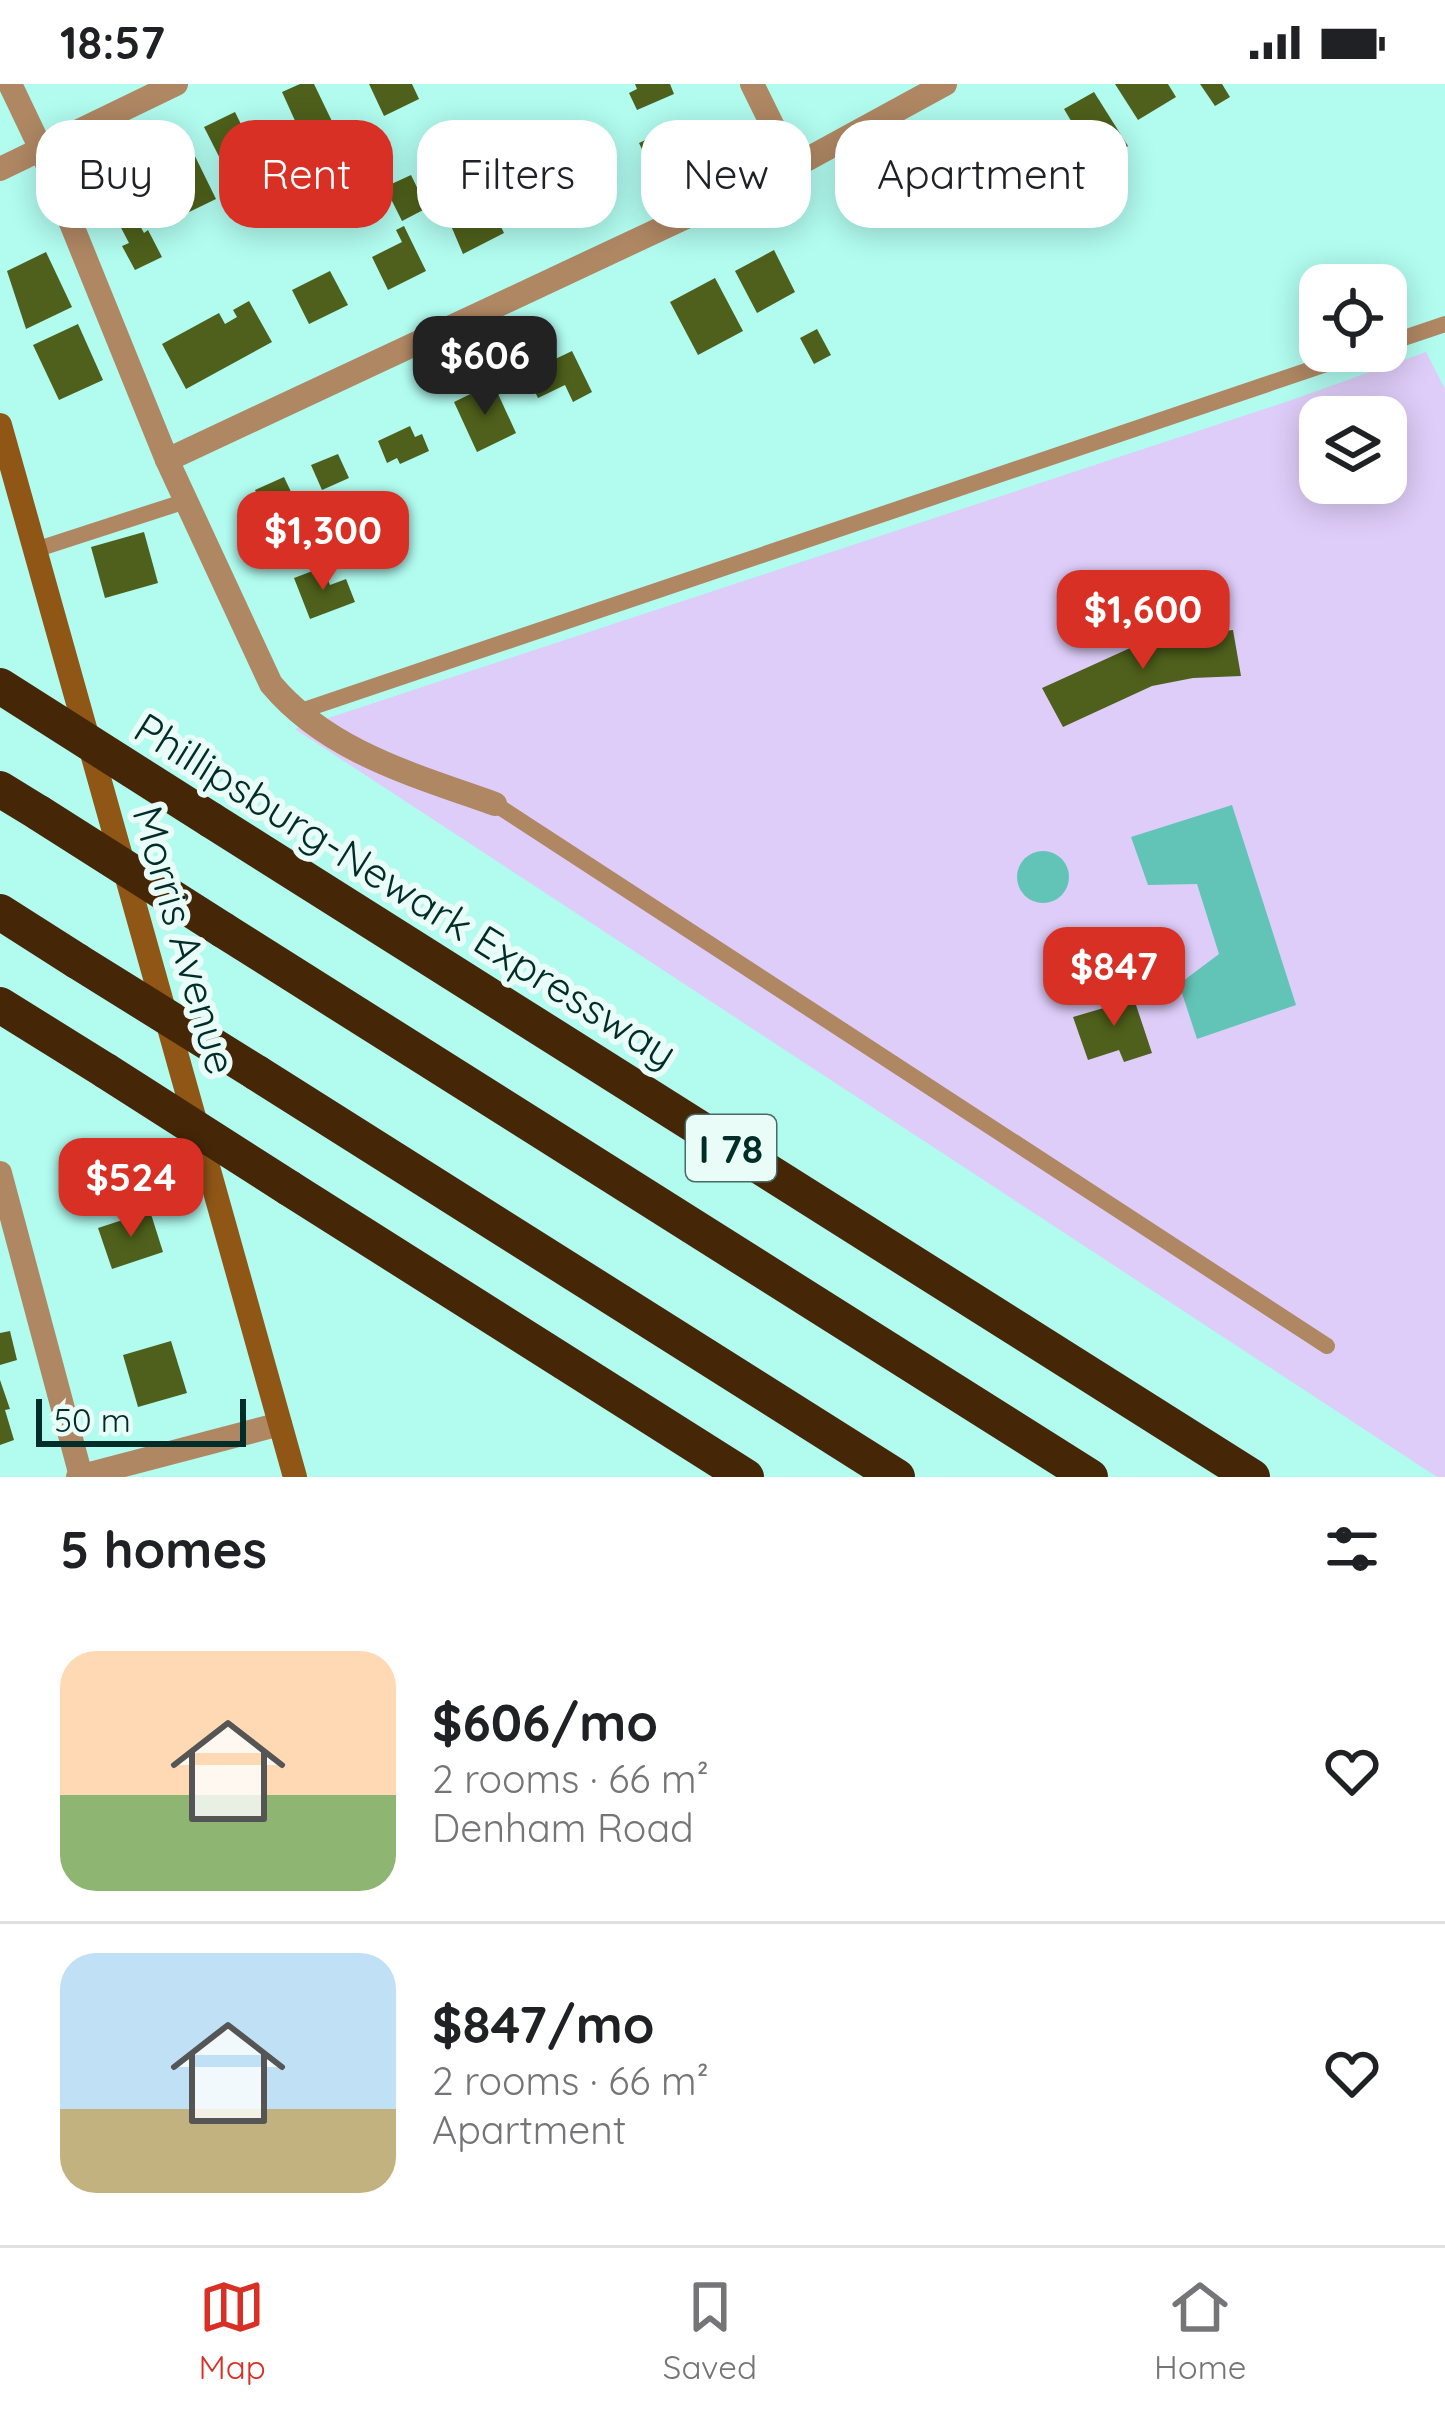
<!DOCTYPE html>
<html lang="en">
<head>
<meta charset="utf-8">
<style>
	:root { --surface:#fff; --page:#f6f6f6; --text:#202124; --muted:#757577; --line:#e0e0e0; --accent:#d93025 }
	body { margin:0; font-family:Quicksand,sans-serif; background:var(--page); color:var(--text); height:100vh; display:flex; flex-direction:column; font-size:45px; white-space:nowrap }
	* { box-sizing:border-box; margin:0 }
	p { font-size:39px; color:var(--muted) }
	.icon { flex:none; width:66px; height:66px; fill:none; stroke:currentColor; stroke-width:2; stroke-linecap:round; stroke-linejoin:round }
	.map { position:relative; height:1393px; overflow:hidden }
	.side { display:flex; flex-direction:column; background:var(--surface); flex:1 }
	.side>* { flex:none }
	.guide { position:absolute; left:36px; top:36px; width:1374px; height:108px; display:flex; gap:24px }
	.controls { position:absolute; left:1299px; top:180px; display:grid; gap:24px }
	.controls a { display:grid; place-items:center; width:108px; height:108px; border-radius:24px; background:var(--surface); box-shadow:0 6px 30px #0003; font-size:60px }
	.scale { position:absolute; left:36px; bottom:30px; width:210px; box-sizing:border-box; padding-left:12px; border:6px solid #012d28; border-top:0; font-size:33px; line-height:42px; white-space:nowrap; color:#012d28; -webkit-text-stroke:9px #eafcf8; paint-order:stroke }
	.price { position:absolute; translate:-50% -102px; padding:0 27px; border-radius:24px; background:var(--accent); color:#fff; font-size:39px; line-height:78px; filter:drop-shadow(0 3px 6px #0008) }
	.price::after { content:''; position:absolute; left:50%; top:72px; width:36px; height:27px; margin-left:-18px; background:inherit; clip-path:polygon(0 0,100% 0,50% 100%) }
	.price.on { background:#222; color:#fff }
	ul { padding:0; list-style:none }
	li { display:flex; align-items:center; gap:36px; height:300px; padding:0 60px }
	li+li { border-top:3px solid var(--line) }
	li span { display:grid; place-items:center; flex:none; width:336px; height:240px; border-radius:36px; color:#555 }
	li>.icon { margin-inline-start:auto }
	span .icon { width:144px; height:144px; fill:#fffc; stroke-width:1 }
	li b { font-size:51px }
	h2 { display:flex; justify-content:space-between; align-items:center; height:144px; padding:0 60px; font-size:51px }
	.pill { padding:0 42px; border-radius:36px; background:var(--surface); box-shadow:0 6px 30px #0003; font-size:42px; line-height:108px }
	.pill.on { background:var(--accent); color:#fff }
	.status { display:flex; justify-content:space-between; align-items:center; height:84px; padding:0 60px; background:var(--surface); direction:ltr }
	.status svg { height:33px; fill:currentColor }
	.dock { display:flex; justify-content:space-around; align-items:center; height:168px; border-top:3px solid var(--line); background:var(--surface); font-size:33px; color:var(--muted) }
	.dock a { display:grid; justify-items:center; gap:6px }
	.dock .on { color:var(--accent) }
	.map>svg:first-child { display:block }
	.green { fill:#dfcdf9; fill-rule:evenodd }
	.water { fill:#62c4b6 }
	.building { fill:#4e601b }
	.lines { fill:none; stroke-linecap:round; stroke-linejoin:round }
	.lane { stroke:#af8763; stroke-width:16 }
	.street { stroke:#af8763; stroke-width:24 }
	.secondary { stroke:#8f5616; stroke-width:24 }
	.highway { stroke:#452707; stroke-width:36 }
	.highway-bridge { stroke:#452707; stroke-width:36 }
	.labels { text-anchor:middle; dominant-baseline:central; stroke-width:12; stroke-linejoin:round; paint-order:stroke }
	.shield { fill:#eafcf8; stroke:#476b66; stroke-width:3 }
	.shield-label { font-size:39px; font-weight:bold; fill:#012d28 }
	.street-label { font-size:42px; fill:#012d28; stroke:#eafcf8 }
</style>
</head>
<body>
<div class="status"><b>18:57</b><svg viewBox="0 0 49 12"><path d="M0 12V9h3v3zM5 12V6h3v6zM10 12V3h3v9zM15 12V0h3v12zM26 1h20v11H26zM47 4h2v5h-2z"/></svg></div>
<div class="map">
<svg width="1445" height="1393" viewBox="0 0 1445 1393">
	<rect width="100%" height="100%" fill="#b1fbef"/>
	<path class="green" d="M1426,268L1445,305V1393H1437L295,645L1286,318ZM1320,333H1386V399H1320Z"/>
	<g class="water">
		<path d="M1232,721L1296,921L1197,955L1179,900L1219,870L1197,800L1148,801L1131,753Z"/>
		<circle cx="1043" cy="793" r="26"/>
	</g>
	<g class="building">
		<path d="M300,0H314L342,58L311,72L282,8Z"/>
		<path d="M369,0H412L419,15L384,32Z"/>
		<path d="M635,0H670L674,10L637,26L629,9L637,5Z"/>
		<path d="M1115,0H1168L1176,13L1138,36Z"/>
		<path d="M1200,0H1222L1230,13L1215,22Z"/>
		<path d="M1094,8L1128,62L1098,82L1064,25Z"/>
		<path d="M235,28L267,93L237,108L204,43Z"/>
		<path d="M480,39L491,68L463,79L451,51Z"/>
		<path d="M671,44L690,84L658,99L639,59Z"/>
		<path d="M189,60L216,115L183,131L156,76Z"/>
		<path d="M560,67L583,114L547,131L525,84Z"/>
		<path d="M121,80L148,132L138,138L144,149L148,146L162,173L135,186L122,162L129,159L95,94Z"/>
		<path d="M302,85L314,110L286,124L274,98Z"/>
		<path d="M411,91L427,124L402,137L385,103Z"/>
		<path d="M483,106L504,149L463,170L449,137L469,128L463,115Z"/>
		<path d="M404,142L426,187L388,206L372,173L402,158L396,146Z"/>
		<path d="M774,166L795,208L757,229L735,187Z"/>
		<path d="M46,168L72,223L26,245L7,187Z"/>
		<path d="M330,187L348,221L309,240L292,206Z"/>
		<path d="M715,194L743,247L698,271L670,218Z"/>
		<path d="M249,217L272,258L186,305L162,260L219,229L225,240L237,233L233,226Z"/>
		<path d="M78,240L103,296L59,316L33,261Z"/>
		<path d="M817,245L831,271L814,280L800,254Z"/>
		<path d="M572,267L592,308L573,318L565,301L538,314L526,289Z"/>
		<path d="M493,299L516,349L477,368L454,318Z"/>
		<path d="M410,342L415,353L422,350L429,367L400,380L397,374L387,379L378,357Z"/>
		<path d="M338,370L349,394L322,406L311,381Z"/>
		<path d="M284,393L302,431L273,445L255,406Z"/>
		<path d="M144,448L158,499L105,514L91,463Z"/>
		<path d="M323,483L330,501L346,495L355,518L310,535L294,494Z"/>
		<path d="M1233,546L1241,592L1193,594L1152,602L1063,643L1042,604L1150,555Z"/>
		<path d="M1131,906L1152,969L1124,978L1119,966L1088,976L1073,933L1107,923L1104,915Z"/>
		<path d="M150,1127L163,1168L112,1185L98,1144Z"/>
		<path d="M10,1247L17,1276L0,1281V1249Z"/>
		<path d="M171,1257L187,1309L138,1323L123,1271Z"/>
		<path d="M0,1296L10,1325L5,1326L14,1356L0,1361Z"/>
	</g>
	<g class="lines">
		<g class="lane">
			<path d="M1386,260L1445,240"/>
			<path d="M35,466L186,417"/>
			<path d="M295,629L1365,267"/>
			<path d="M495,720L1327,1262"/>
		</g>
		<g class="street">
			<path d="M10,0L41,65L167,376L271,600C328,668 414,691 495,720"/>
			<path d="M752,0L793,83"/>
			<path d="M0,85L176,0"/>
			<path d="M167,376L793,83L945,0"/>
			<path d="M0,1089L81,1392"/>
			<path d="M78,1393L280,1340"/>
		</g>
		<path class="secondary" d="M0,341L295,1393"/>
		<g class="highway">
			<path d="M0,705L39,729"/>
			<path d="M211,736L1252,1393"/>
			<path d="M0,828L77,877"/>
			<path d="M223,846L1090,1393"/>
			<path d="M0,921L106,987"/>
			<path d="M257,989L897,1393"/>
			<path d="M289,1104L746,1393"/>
		</g>
		<g class="highway-bridge">
			<path d="M0,602L211,736"/>
			<path d="M39,729L223,846"/>
			<path d="M77,877L257,989"/>
			<path d="M106,987L289,1104"/>
		</g>
	</g>
	<g class="labels">
		<rect class="shield" x="686" y="1031" width="90" height="66" rx="9"/>
		<g class="shield-label">
			<text x="731" y="1064">I 78</text>
		</g>
		<g class="street-label">
			<text transform="translate(406 806) rotate(32)">Phillipsburg-Newark Expressway</text>
			<text transform="translate(185 856) rotate(74)">Morris Avenue</text>
		</g>
	</g>
</svg>
<div class="controls">
<a><svg class="icon" aria-label="locate" viewBox="0 0 24 24"><circle cx="12" cy="12" r="6"/><path d="M12 2v4M12 18v4M2 12h4M18 12h4"/></svg></a>
<a><svg class="icon" aria-label="layers" viewBox="0 0 24 24"><path d="M12 4l9 5-9 5-9-5zM3 14l9 5 9-5"/></svg></a>
</div>
<div class="scale">50 m</div>
<b class="price on" style="left:485px;top:334px">$606</b>
<b class="price" style="left:323px;top:509px">$1,300</b>
<b class="price" style="left:1143px;top:588px">$1,600</b>
<b class="price" style="left:1114px;top:945px">$847</b>
<b class="price" style="left:131px;top:1156px">$524</b>
<div class="guide">
<a class="pill">Buy</a>
<a class="pill on">Rent</a>
<a class="pill">Filters</a>
<a class="pill">New</a>
<a class="pill">Apartment</a>
</div>
</div>
<section class="side">
<h2>5 homes<svg class="icon" aria-label="filters" viewBox="0 0 24 24"><path d="M4 7h16M4 17h16"/><circle cx="9" cy="7" r="2"/><circle cx="15" cy="17" r="2"/></svg></h2>
<ul>
<li><span style="background:linear-gradient(#ffd9b3 60%,#8fb573 0)"><svg class="icon" aria-label="home" viewBox="0 0 24 24"><path d="M3 11l9-7 9 7M6 9v11h12V9"/></svg></span><div><b>$606/mo</b><p>2 rooms · 66 m²</p><p>Denham Road</p></div><svg class="icon" aria-label="heart" viewBox="0 0 24 24"><path d="M12 20l-8-8c-3-5 5-10 8-4 3-6 11-1 8 4z"/></svg></li>
<li><span style="background:linear-gradient(#bfe0f5 65%,#c2b280 0)"><svg class="icon" aria-label="home" viewBox="0 0 24 24"><path d="M3 11l9-7 9 7M6 9v11h12V9"/></svg></span><div><b>$847/mo</b><p>2 rooms · 66 m²</p><p>Apartment</p></div><svg class="icon" aria-label="heart" viewBox="0 0 24 24"><path d="M12 20l-8-8c-3-5 5-10 8-4 3-6 11-1 8 4z"/></svg></li>
</ul>
</section>
<nav class="dock">
<a class="on"><svg class="icon" aria-label="map" viewBox="0 0 24 24"><path d="M3 6l6-2 6 2 6-2v14l-6 2-6-2-6 2zM9 4v14M15 6v14"/></svg>Map</a>
<a><svg class="icon" aria-label="saved" viewBox="0 0 24 24"><path d="M7 4h10v16l-5-4-5 4z"/></svg>Saved</a>
<a><svg class="icon" aria-label="home" viewBox="0 0 24 24"><path d="M3 11l9-7 9 7M6 9v11h12V9"/></svg>Home</a>
</nav>
</body>
</html>
